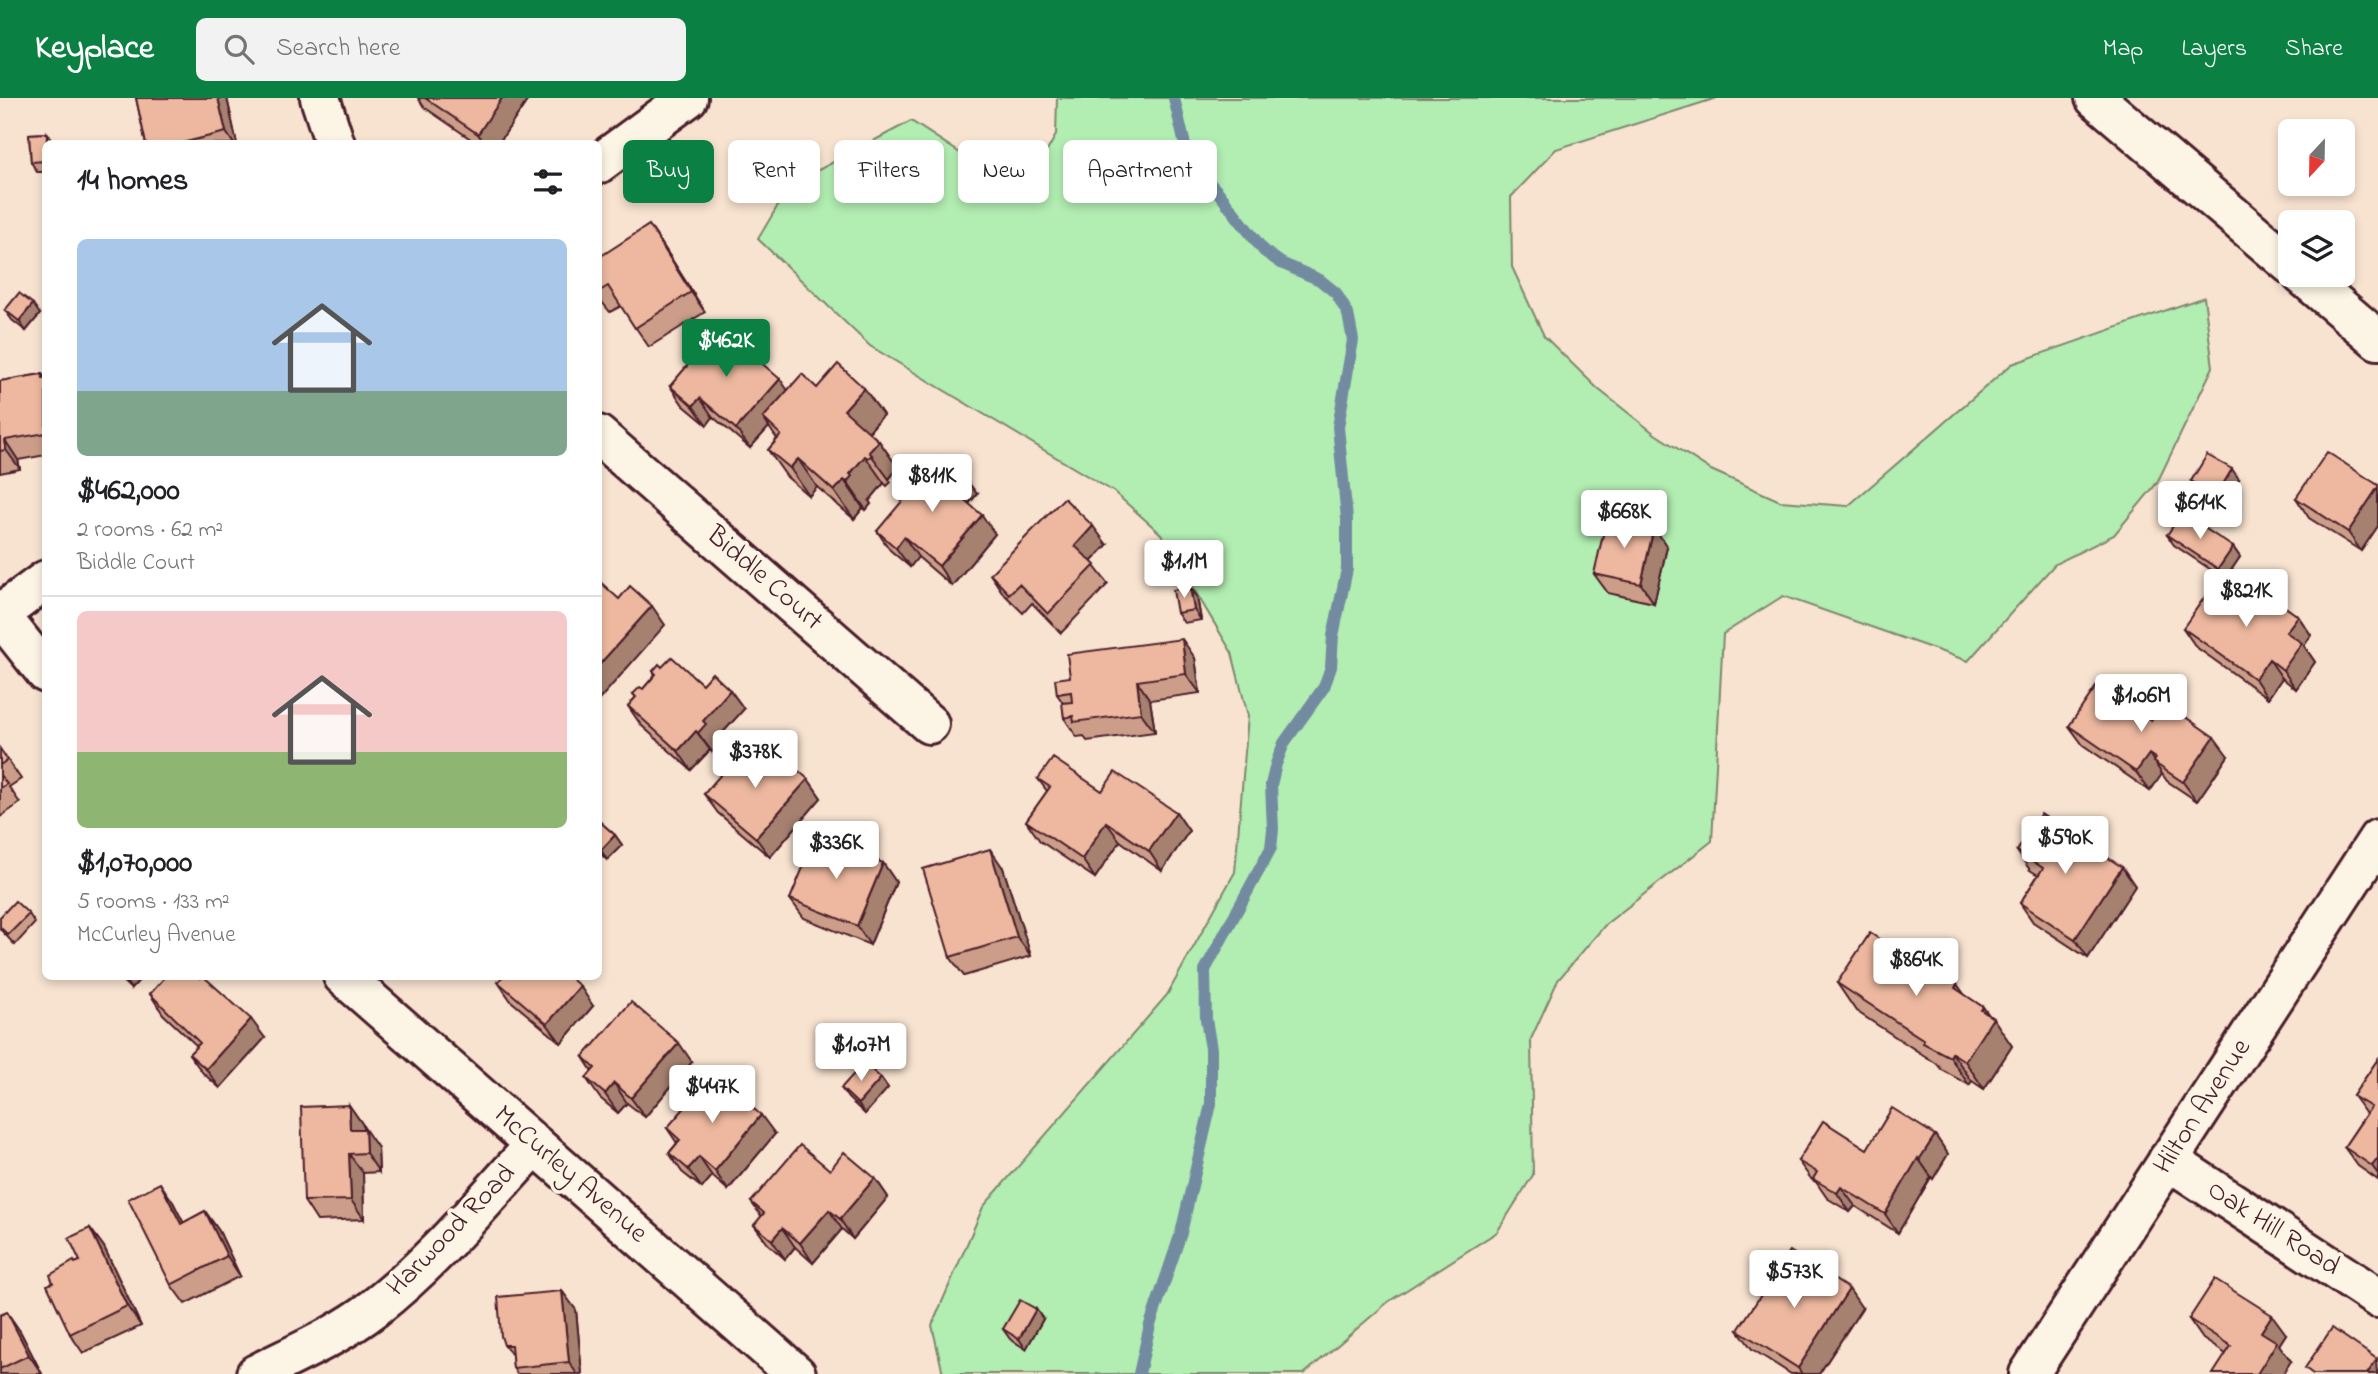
<!DOCTYPE html>
<html lang="en">
<head>
<meta charset="utf-8">
<style>
	:root { --surface:#fff; --page:#f2f2f2; --text:#202124; --muted:#757577; --line:#e0e0e0; --accent:#0b8043 }
	body { margin:0; font-family:"Indie Flower",sans-serif; background:var(--page); color:var(--text); height:100vh; display:flex; flex-direction:column; font-size:26px; white-space:nowrap }
	* { box-sizing:border-box; margin:0 }
	p { font-size:23px; color:var(--muted) }
	.icon { flex:none; width:38px; height:38px; fill:none; stroke:currentColor; stroke-width:2; stroke-linecap:round; stroke-linejoin:round }
	.map { position:relative; flex:1; overflow:hidden }
	.sheet { position:absolute; left:42px; top:42px; width:560px; height:840px; display:flex; flex-direction:column; background:var(--surface); border-radius:10px; box-shadow:0 4px 10px #0003 }
	.sheet>* { flex:none }
	.banner { position:absolute; left:623px; top:42px; width:665px; height:63px; display:flex; gap:14px }
	.needle { width:46px; rotate:202deg }
	.tools { position:absolute; left:2278px; top:21px; display:grid; gap:14px }
	.tools a { display:grid; place-items:center; width:77px; height:77px; border-radius:10px; background:var(--surface); box-shadow:0 4px 10px #0003; font-size:35px }
	.price { position:absolute; translate:-50% -60px; padding:0 16px; border-radius:7px; background:#fff; color:#222; font-size:23px; line-height:46px; filter:drop-shadow(0 2px 4px #0008) }
	.price::after { content:''; position:absolute; left:50%; top:42px; width:21px; height:16px; margin-left:-10px; background:inherit; clip-path:polygon(0 0,100% 0,50% 100%) }
	.price.selected { background:var(--accent); color:#fff }
	ul { padding:0; list-style:none }
	li { display:grid; align-content:center; gap:14px; height:371px; padding:0 35px }
	li+li { border-top:2px solid var(--line) }
	li span { display:grid; place-items:center; height:217px; border-radius:10px; color:#555 }
	li>.icon { margin-inline-start:auto }
	span .icon { width:126px; height:126px; fill:#fffc; stroke-width:1 }
	li b { font-size:30px }
	h2 { display:flex; justify-content:space-between; align-items:center; height:84px; padding:0 35px; font-size:30px }
	.tag { padding:0 24px; border-radius:10px; background:var(--surface); box-shadow:0 4px 10px #0003; font-size:24px; line-height:63px }
	.tag.selected { background:var(--accent); color:#fff }
	header { display:flex; align-items:center; gap:42px; box-sizing:border-box; height:98px; padding:0 35px; background:var(--accent); color:#fff }
	header strong { font-size:33px }
	nav { display:flex; gap:38px; margin-inline-start:auto; font-size:24px }
	.search { width:490px; height:63px; background:var(--page); display:flex; align-items:center; gap:18px; box-sizing:border-box; padding:0 24px; border-radius:10px; color:var(--muted); font-size:26px }
	.map>svg:first-child { display:block }
	.green { fill:#b2edb2; stroke:#7e866e; stroke-width:2 }
	.lines { fill:none; stroke-linecap:round; stroke-linejoin:round }
	.stream { stroke:#738ba1; stroke-width:12 }
	.minor-casing { stroke:#4a1f2b; stroke-width:44 }
	.minor { stroke:#fcf5e5; stroke-width:38 }
	.wall { fill:#cc9e89; stroke:#4a1f2b; stroke-width:2 }
	.shaded-wall { fill:#a6816f; stroke:#4a1f2b; stroke-width:2 }
	.building { fill:#edb89f; stroke:#4a1f2b; stroke-width:2 }
	.labels { text-anchor:middle; dominant-baseline:central; stroke-width:7; stroke-linejoin:round; paint-order:stroke }
	.street-label { font-size:28px; fill:#4a1f2b; stroke:#fcf5e5 }
</style>
</head>
<body>
<header>
<strong>Keyplace</strong>
<div class="search"><svg class="icon" aria-label="search" viewBox="0 0 24 24"><circle cx="10" cy="10" r="6"/><path d="M15 15l6 6"/></svg>Search here</div>
<nav><a>Map</a><a>Layers</a><a>Share</a></nav>
</header>
<div class="map">
<svg width="2378" height="1276" viewBox="0 0 2378 1276">
	<rect width="100%" height="100%" fill="#f8e3d0"/>
	<filter id="ink" filterUnits="userSpaceOnUse"><feTurbulence type="fractalNoise" baseFrequency=".0143" numOctaves="2"/><feDisplacementMap in="SourceGraphic" scale="14" xChannelSelector="R" yChannelSelector="G"/><feConvolveMatrix kernelMatrix="1 2 1 2 8 2 1 2 1" color-interpolation-filters="sRGB"/></filter>
	<g filter="url(#ink)">
		<path class="green" d="M1057,0H1717L1556,51L1511,99L1512,169L1544,238L1598,291L1655,336L1711,372L1780,403L1848,408L2012,266L2204,199L2213,269L2157,385L2114,437L2055,466L1968,563L1783,498L1723,536L1712,743L1606,826L1558,882L1531,941L1533,1077L1497,1134L1388,1204L1304,1276H943L932,1227L983,1109L1167,897L1235,774L1248,618L1232,555L1161,436L1114,394L870,248L758,141L790,87L911,23L1023,96L1056,37Z"/>
		<g class="lines">
			<path class="stream" d="M1139,1276L1150,1227L1181,1135L1211,1006V951L1206,921L1205,872L1271,750L1273,731L1271,687L1276,666L1284,645L1324,589L1331,569L1333,538L1347,471V421L1338,329L1353,242L1348,216L1336,195L1320,182L1281,165L1264,153L1218,94L1192,67L1185,47L1174,0"/>
			<defs>
				<g id="minor">
					<path d="M320,0L335,46"/>
					<path d="M2095,0L2291,167"/>
					<path d="M598,66L688,0"/>
					<path d="M2302,177L2378,242"/>
					<path d="M598,337L929,626"/>
					<path d="M0,516L46,482"/>
					<path d="M0,517L46,575"/>
					<path d="M343,878L796,1276"/>
					<path d="M2168,1062L2378,1200"/>
					<path d="M256,1276C295,1256 338,1238 373,1211C434,1164 483,1103 535,1047"/>
					<path d="M2029,1276L2378,741"/>
				</g>
			</defs>
			<use href="#minor" class="minor-casing"/>
			<use href="#minor" class="minor"/>
		</g>
		<g class="wall">
			<path d="M136,0H227L237,46H146Z"/>
			<path d="M418,0H529L498,46H478L424,9Z"/>
			<path d="M47,35L53,46H46V74H37L31,64L29,36Z"/>
			<path d="M662,146L705,214L649,249L621,208L610,214L598,199V160Z"/>
			<path d="M5,212L40,216L26,233L12,222Z"/>
			<path d="M42,276L46,280V357L18,362L20,371L0,375V283Z"/>
			<path d="M670,288L788,292L817,290H864L883,317L869,334L879,343L898,370L889,381L891,384L887,388L884,385L869,403L871,406L866,412L863,410L854,421L817,389L809,398L787,379L768,352L777,341L769,329L750,350L713,319L707,327L683,307Z"/>
			<path d="M2239,381L2223,408L2198,393L2191,383Z"/>
			<path d="M2378,387V428L2361,453L2309,420L2296,400Z"/>
			<path d="M977,396L969,406L995,436L952,488L918,459L910,469L890,452L877,433Z"/>
			<path d="M2167,437L2233,449L2240,459L2225,481L2174,447Z"/>
			<path d="M1107,447L1091,464L1108,486L1061,535L1032,505L1023,515L1003,495L990,476Z"/>
			<path d="M1667,449L1654,505L1608,495L1594,476Z"/>
			<path d="M1190,489L1197,499L1201,522L1184,525L1177,515Z"/>
			<path d="M2246,492L2298,518L2311,537L2304,548L2315,564L2296,591L2282,580L2268,600L2196,549L2183,530L2231,504Z"/>
			<path d="M1195,560L1200,595L1150,602L1155,634L1087,643L1084,638L1077,639L1064,620L1063,605L1057,596Z"/>
			<path d="M662,569L702,586L730,592L744,611L717,641L719,645L712,654L710,652L691,672L641,627L628,608L636,599L633,596L643,591L655,577L653,573Z"/>
			<path d="M2151,622L2228,658L2197,703L2167,683L2162,676L2150,693L2083,647L2069,628Z"/>
			<path d="M0,651L21,681L9,689L20,705L0,719Z"/>
			<path d="M780,672L808,681L821,700L770,759L718,715L704,696Z"/>
			<path d="M1038,681L1102,693L1176,714L1189,733L1162,773L1120,743L1095,780L1040,743L1026,723L1047,693Z"/>
			<path d="M598,722L615,737L622,747L607,762L598,753Z"/>
			<path d="M2017,753L2122,769L2135,788L2088,860L2033,824L2020,805L2038,777L2030,772Z"/>
			<path d="M883,765L896,784L870,847L804,820L790,801Z"/>
			<path d="M1003,770L1031,858L964,878L950,859Z"/>
			<path d="M29,816L35,825L15,847L0,831V819Z"/>
			<path d="M1931,875L1983,909L2012,948L1984,991L1972,983L1969,987L1942,972L1937,966L1856,913L1837,885Z"/>
			<path d="M117,878H143L131,891Z"/>
			<path d="M498,884L593,908L561,945L511,903Z"/>
			<path d="M150,896L265,940L220,990L203,975L189,956L197,948L163,916Z"/>
			<path d="M583,959L692,964L645,1019L627,1005L618,1015L600,1000L586,980L592,973Z"/>
			<path d="M2378,961V1082L2358,1068L2344,1049L2366,1016L2353,998Z"/>
			<path d="M881,980L888,990L865,1016L848,1000L841,990Z"/>
			<path d="M349,1007L363,1027V1031L378,1050L379,1074L363,1075L364,1121L317,1123L304,1103Z"/>
			<path d="M667,1030L775,1036L728,1092L712,1078L702,1090L682,1074L669,1055L677,1045Z"/>
			<path d="M1935,1037L1948,1056L1933,1081L1931,1079L1898,1135L1855,1108L1850,1114L1827,1100L1816,1084L1812,1082L1798,1063L1867,1051Z"/>
			<path d="M830,1072L875,1080L888,1099L853,1141L842,1131L813,1165L795,1149L785,1161L768,1146L754,1127L762,1119L751,1104Z"/>
			<path d="M173,1104L183,1125L205,1113L219,1133L240,1178L185,1206L171,1187Z"/>
			<path d="M90,1130L104,1149L141,1228L83,1255L70,1236L53,1185L75,1165L80,1163Z"/>
			<path d="M562,1193L576,1212L582,1276H517L513,1270L512,1257L504,1247Z"/>
			<path d="M1862,1210L1819,1276H1791L1752,1251L1738,1232Z"/>
			<path d="M0,1217L20,1233L42,1276H0Z"/>
			<path d="M1043,1221L1026,1251L1010,1241L1003,1231Z"/>
			<path d="M2189,1221L2286,1236L2279,1247L2291,1263L2226,1256L2203,1241Z"/>
		</g>
		<g class="shaded-wall">
			<path d="M218,0H227L237,46H234L226,34Z"/>
			<path d="M502,0H529L498,46H485L478,36Z"/>
			<path d="M47,35L53,45V46H47Z"/>
			<path d="M649,127L662,146L705,214L691,194Z"/>
			<path d="M33,206L40,216L26,233L19,223Z"/>
			<path d="M780,281L793,300L763,320L769,329L750,350L736,331Z"/>
			<path d="M864,290L883,317L863,340L844,312Z"/>
			<path d="M700,300L713,319L707,327L693,308Z"/>
			<path d="M5,342L18,362L20,371L6,352Z"/>
			<path d="M879,343L898,370L889,381L869,354Z"/>
			<path d="M865,358L884,385L869,403L871,406L866,412L847,384L850,376Z"/>
			<path d="M798,361L817,389L809,398L790,370Z"/>
			<path d="M2232,371L2239,381L2223,408L2216,398Z"/>
			<path d="M963,377L977,396L965,410L952,391Z"/>
			<path d="M844,382L863,410L854,421L834,393Z"/>
			<path d="M2378,389V428L2361,453L2348,434Z"/>
			<path d="M982,417L995,436L952,488L939,468Z"/>
			<path d="M1093,428L1107,447L1088,467L1075,448Z"/>
			<path d="M1654,429L1667,449L1654,505L1641,486Z"/>
			<path d="M904,439L918,459L910,469L896,450Z"/>
			<path d="M2233,449L2240,459L2225,481L2218,471Z"/>
			<path d="M1190,489L1197,499L1201,522L1194,512Z"/>
			<path d="M652,508L665,527L598,603V568Z"/>
			<path d="M2298,518L2311,537L2304,548L2315,564L2296,591L2283,572L2286,534Z"/>
			<path d="M1182,541L1195,560L1200,595L1186,576Z"/>
			<path d="M2269,561L2282,580L2268,600L2255,581Z"/>
			<path d="M1137,583L1150,602L1155,634L1141,615Z"/>
			<path d="M730,592L744,611L717,641L719,645L712,654L698,635L703,623Z"/>
			<path d="M696,633L710,652L691,672L678,653Z"/>
			<path d="M2214,639L2228,658L2197,703L2183,684Z"/>
			<path d="M2149,656L2162,676L2150,693L2136,674Z"/>
			<path d="M808,681L821,700L770,759L756,740Z"/>
			<path d="M1176,714L1189,733L1162,773L1149,753Z"/>
			<path d="M1106,724L1120,743L1095,780L1082,761Z"/>
			<path d="M615,737L622,747L607,762L601,752Z"/>
			<path d="M990,751L1003,770L1031,858L1017,839Z"/>
			<path d="M883,765L896,784L870,847L857,828Z"/>
			<path d="M2122,769L2135,788L2088,860L2075,841Z"/>
			<path d="M122,878H143L131,891Z"/>
			<path d="M1957,886L1977,914L1955,890Z"/>
			<path d="M580,888L593,908L561,945L547,926Z"/>
			<path d="M1983,909L1992,922L1993,920L2012,948L1984,991L1965,963Z"/>
			<path d="M251,921L265,940L220,990L206,971Z"/>
			<path d="M679,945L692,964L645,1019L631,1000Z"/>
			<path d="M1952,955L1972,983L1969,987L1950,959Z"/>
			<path d="M881,980L888,990L865,1016L858,1006Z"/>
			<path d="M614,985L627,1005L618,1015L605,996Z"/>
			<path d="M349,1007L363,1027V1050L350,1031Z"/>
			<path d="M761,1017L775,1036L728,1092L715,1073Z"/>
			<path d="M365,1031L378,1050L379,1074L366,1055Z"/>
			<path d="M1935,1037L1948,1056L1933,1081L1919,1062Z"/>
			<path d="M349,1056L363,1075L364,1121L351,1102Z"/>
			<path d="M699,1059L712,1078L702,1090L688,1071Z"/>
			<path d="M1918,1060L1931,1079L1898,1135L1885,1116Z"/>
			<path d="M2378,1060V1076L2372,1068Z"/>
			<path d="M875,1080L888,1099L853,1141L840,1121Z"/>
			<path d="M160,1085L173,1104L194,1145L181,1126Z"/>
			<path d="M1841,1089L1855,1108L1850,1114L1837,1095Z"/>
			<path d="M829,1112L842,1131L813,1165L800,1145Z"/>
			<path d="M205,1113L219,1133L240,1178L227,1158Z"/>
			<path d="M90,1130L104,1149L141,1228L127,1208Z"/>
			<path d="M782,1130L795,1149L785,1161L772,1142Z"/>
			<path d="M1849,1191L1862,1210L1819,1276H1802L1798,1270Z"/>
			<path d="M562,1193L576,1212L582,1276H577L569,1264Z"/>
			<path d="M1036,1211L1043,1221L1026,1251L1019,1241Z"/>
			<path d="M7,1214L20,1233L42,1276L29,1257Z"/>
			<path d="M2272,1217L2286,1236L2279,1247L2291,1263L2283,1276H2257L2261,1234Z"/>
			<path d="M2377,1261L2378,1276H2367Z"/>
		</g>
		<g class="building">
			<path d="M136,0H218L226,34L178,46H146Z"/>
			<path d="M425,0H502L478,36Z"/>
			<path d="M47,35L46,63L31,64L29,36Z"/>
			<path d="M649,127L691,194L635,230L608,188L598,194V160Z"/>
			<path d="M19,195L33,206L19,223L5,212Z"/>
			<path d="M720,229L780,281L736,331L700,300L693,308L670,288Z"/>
			<path d="M838,266L864,290L844,312L879,343L869,354L872,357L868,360L865,358L850,376L852,378L847,384L844,382L834,393L798,361L790,370L768,352L781,337L763,320L802,276L817,290Z"/>
			<path d="M42,276L43,280H46V335L5,342L6,352L0,353V283Z"/>
			<path d="M2327,354L2378,387V389L2348,434L2296,400Z"/>
			<path d="M2207,357L2232,371L2216,398L2191,383Z"/>
			<path d="M940,358L963,377L952,391L982,417L939,468L904,439L896,450L877,433Z"/>
			<path d="M1064,400L1093,428L1075,448L1095,467L1048,516L1019,486L1009,496L990,476Z"/>
			<path d="M2182,415L2233,449L2218,471L2167,437Z"/>
			<path d="M1607,419L1654,429L1641,486L1594,476Z"/>
			<path d="M598,482L619,501L630,488L652,508L598,568Z"/>
			<path d="M2252,485L2298,518L2286,534L2302,545L2283,572L2269,561L2255,581L2183,530L2211,490L2231,504L2241,489L2246,492Z"/>
			<path d="M1190,489L1194,512L1177,515L1173,492Z"/>
			<path d="M1182,541L1186,576L1137,583L1141,615L1074,624L1073,618L1064,620L1062,605L1072,604L1071,594L1057,596L1055,581L1070,579L1067,556Z"/>
			<path d="M672,559L702,586L712,575L730,592L703,623L706,626L698,635L696,633L678,653L628,608L636,599L633,596L640,589L643,591L656,576L653,573L659,566L662,569Z"/>
			<path d="M2098,586L2151,622L2160,608L2168,614L2171,609L2214,639L2183,684L2153,664L2155,660L2149,656L2136,674L2069,628Z"/>
			<path d="M748,645L780,672L787,663L808,681L756,740L704,696Z"/>
			<path d="M0,651L7,662L0,667Z"/>
			<path d="M1053,660L1102,693L1115,674L1176,714L1149,753L1106,724L1082,761L1026,723L1050,689L1038,681Z"/>
			<path d="M0,677L7,686L0,690Z"/>
			<path d="M2041,716L2122,769L2075,841L2020,805L2043,770L2017,753Z"/>
			<path d="M598,722L615,737L601,752L598,750Z"/>
			<path d="M816,738L883,765L857,828L790,801Z"/>
			<path d="M990,751L1017,839L950,859L923,771Z"/>
			<path d="M15,803L29,816L8,837L0,829V819Z"/>
			<path d="M1870,835L1931,875L1934,871L1957,886L1955,890L1983,909L1981,912L1993,920L1965,963L1952,955L1950,959L1923,945L1924,942L1837,885Z"/>
			<path d="M166,878H198L200,880L201,878H203L251,921L206,971L189,956L200,945L150,896Z"/>
			<path d="M503,878H568L580,888L547,926L498,884Z"/>
			<path d="M631,904L679,945L631,1000L614,985L605,996L586,980L595,970L583,959Z"/>
			<path d="M2378,961V1060L2372,1068L2344,1049L2371,1009L2353,998Z"/>
			<path d="M864,965L881,980L858,1006L841,990Z"/>
			<path d="M714,976L761,1017L715,1073L699,1059L688,1071L669,1055L680,1042L667,1030Z"/>
			<path d="M349,1007L350,1031H365L366,1055L349,1056L351,1102L304,1103L301,1009Z"/>
			<path d="M1892,1010L1935,1037L1919,1062L1918,1060L1885,1116L1841,1089L1837,1095L1813,1081L1817,1074L1798,1063L1823,1023L1867,1051Z"/>
			<path d="M800,1047L830,1072L844,1054L875,1080L840,1121L829,1112L800,1145L782,1130L772,1142L754,1127L764,1115L751,1104Z"/>
			<path d="M160,1085L181,1126L205,1113L227,1158L171,1187L128,1101Z"/>
			<path d="M90,1130L127,1208L70,1236L47,1187L53,1185L50,1177L74,1163L75,1165L80,1163L69,1140Z"/>
			<path d="M1790,1153L1849,1191L1798,1270L1738,1232Z"/>
			<path d="M2215,1181L2272,1217L2261,1234L2277,1244L2257,1276H2213L2231,1248L2189,1221Z"/>
			<path d="M562,1193L569,1264L513,1270L511,1247H504L501,1238L498,1199Z"/>
			<path d="M1020,1202L1036,1211L1019,1241L1003,1231Z"/>
			<path d="M7,1214L29,1257L0,1271V1217Z"/>
			<path d="M2332,1230L2377,1261L2367,1276H2313L2305,1270Z"/>
		</g>
	</g>
	<g class="labels">
		<g class="street-label">
			<text transform="translate(764 481) rotate(41)">Biddle Court</text>
			<text transform="translate(2203 1009) rotate(-57)">Hilton Avenue</text>
			<text transform="translate(570 1077) rotate(41)">McCurley Avenue</text>
			<text transform="translate(2273 1131) rotate(33)">Oak Hill Road</text>
			<text transform="translate(452 1133) rotate(-46)">Harwood Road</text>
		</g>
	</g>
</svg>
<div class="tools">
<a><svg class="needle" viewBox="-14 -14 28 28"><path d="M0-13l5 13h-10z" fill="#e53935"/><path d="M0 13l5-13h-10z" fill="#757577"/></svg></a>
<a><svg class="icon" aria-label="layers" viewBox="0 0 24 24"><path d="M12 4l9 5-9 5-9-5zM3 14l9 5 9-5"/></svg></a>
</div>
<b class="price selected" style="left:726px;top:281px">$462K</b>
<b class="price" style="left:932px;top:416px">$811K</b>
<b class="price" style="left:2200px;top:443px">$614K</b>
<b class="price" style="left:1624px;top:452px">$668K</b>
<b class="price" style="left:1184px;top:502px">$1.1M</b>
<b class="price" style="left:2246px;top:531px">$821K</b>
<b class="price" style="left:2141px;top:636px">$1.06M</b>
<b class="price" style="left:755px;top:692px">$378K</b>
<b class="price" style="left:2065px;top:778px">$590K</b>
<b class="price" style="left:836px;top:783px">$336K</b>
<b class="price" style="left:1916px;top:900px">$864K</b>
<b class="price" style="left:861px;top:985px">$1.07M</b>
<b class="price" style="left:712px;top:1027px">$447K</b>
<b class="price" style="left:1794px;top:1212px">$573K</b>
<div class="banner">
<a class="tag selected">Buy</a>
<a class="tag">Rent</a>
<a class="tag">Filters</a>
<a class="tag">New</a>
<a class="tag">Apartment</a>
</div>
<section class="sheet">
<h2>14 homes<svg class="icon" aria-label="filters" viewBox="0 0 24 24"><path d="M4 7h16M4 17h16"/><circle cx="9" cy="7" r="2"/><circle cx="15" cy="17" r="2"/></svg></h2>
<ul>
<li><span style="background:linear-gradient(#a9c7e8 70%,#7fa58c 0)"><svg class="icon" aria-label="home" viewBox="0 0 24 24"><path d="M3 11l9-7 9 7M6 9v11h12V9"/></svg></span><div><b>$462,000</b><p>2 rooms · 62 m²</p><p>Biddle Court</p></div></li>
<li><span style="background:linear-gradient(#f6c9c9 65%,#8fb573 0)"><svg class="icon" aria-label="home" viewBox="0 0 24 24"><path d="M3 11l9-7 9 7M6 9v11h12V9"/></svg></span><div><b>$1,070,000</b><p>5 rooms · 133 m²</p><p>McCurley Avenue</p></div></li>
</ul>
</section>
</div>
</body>
</html>
